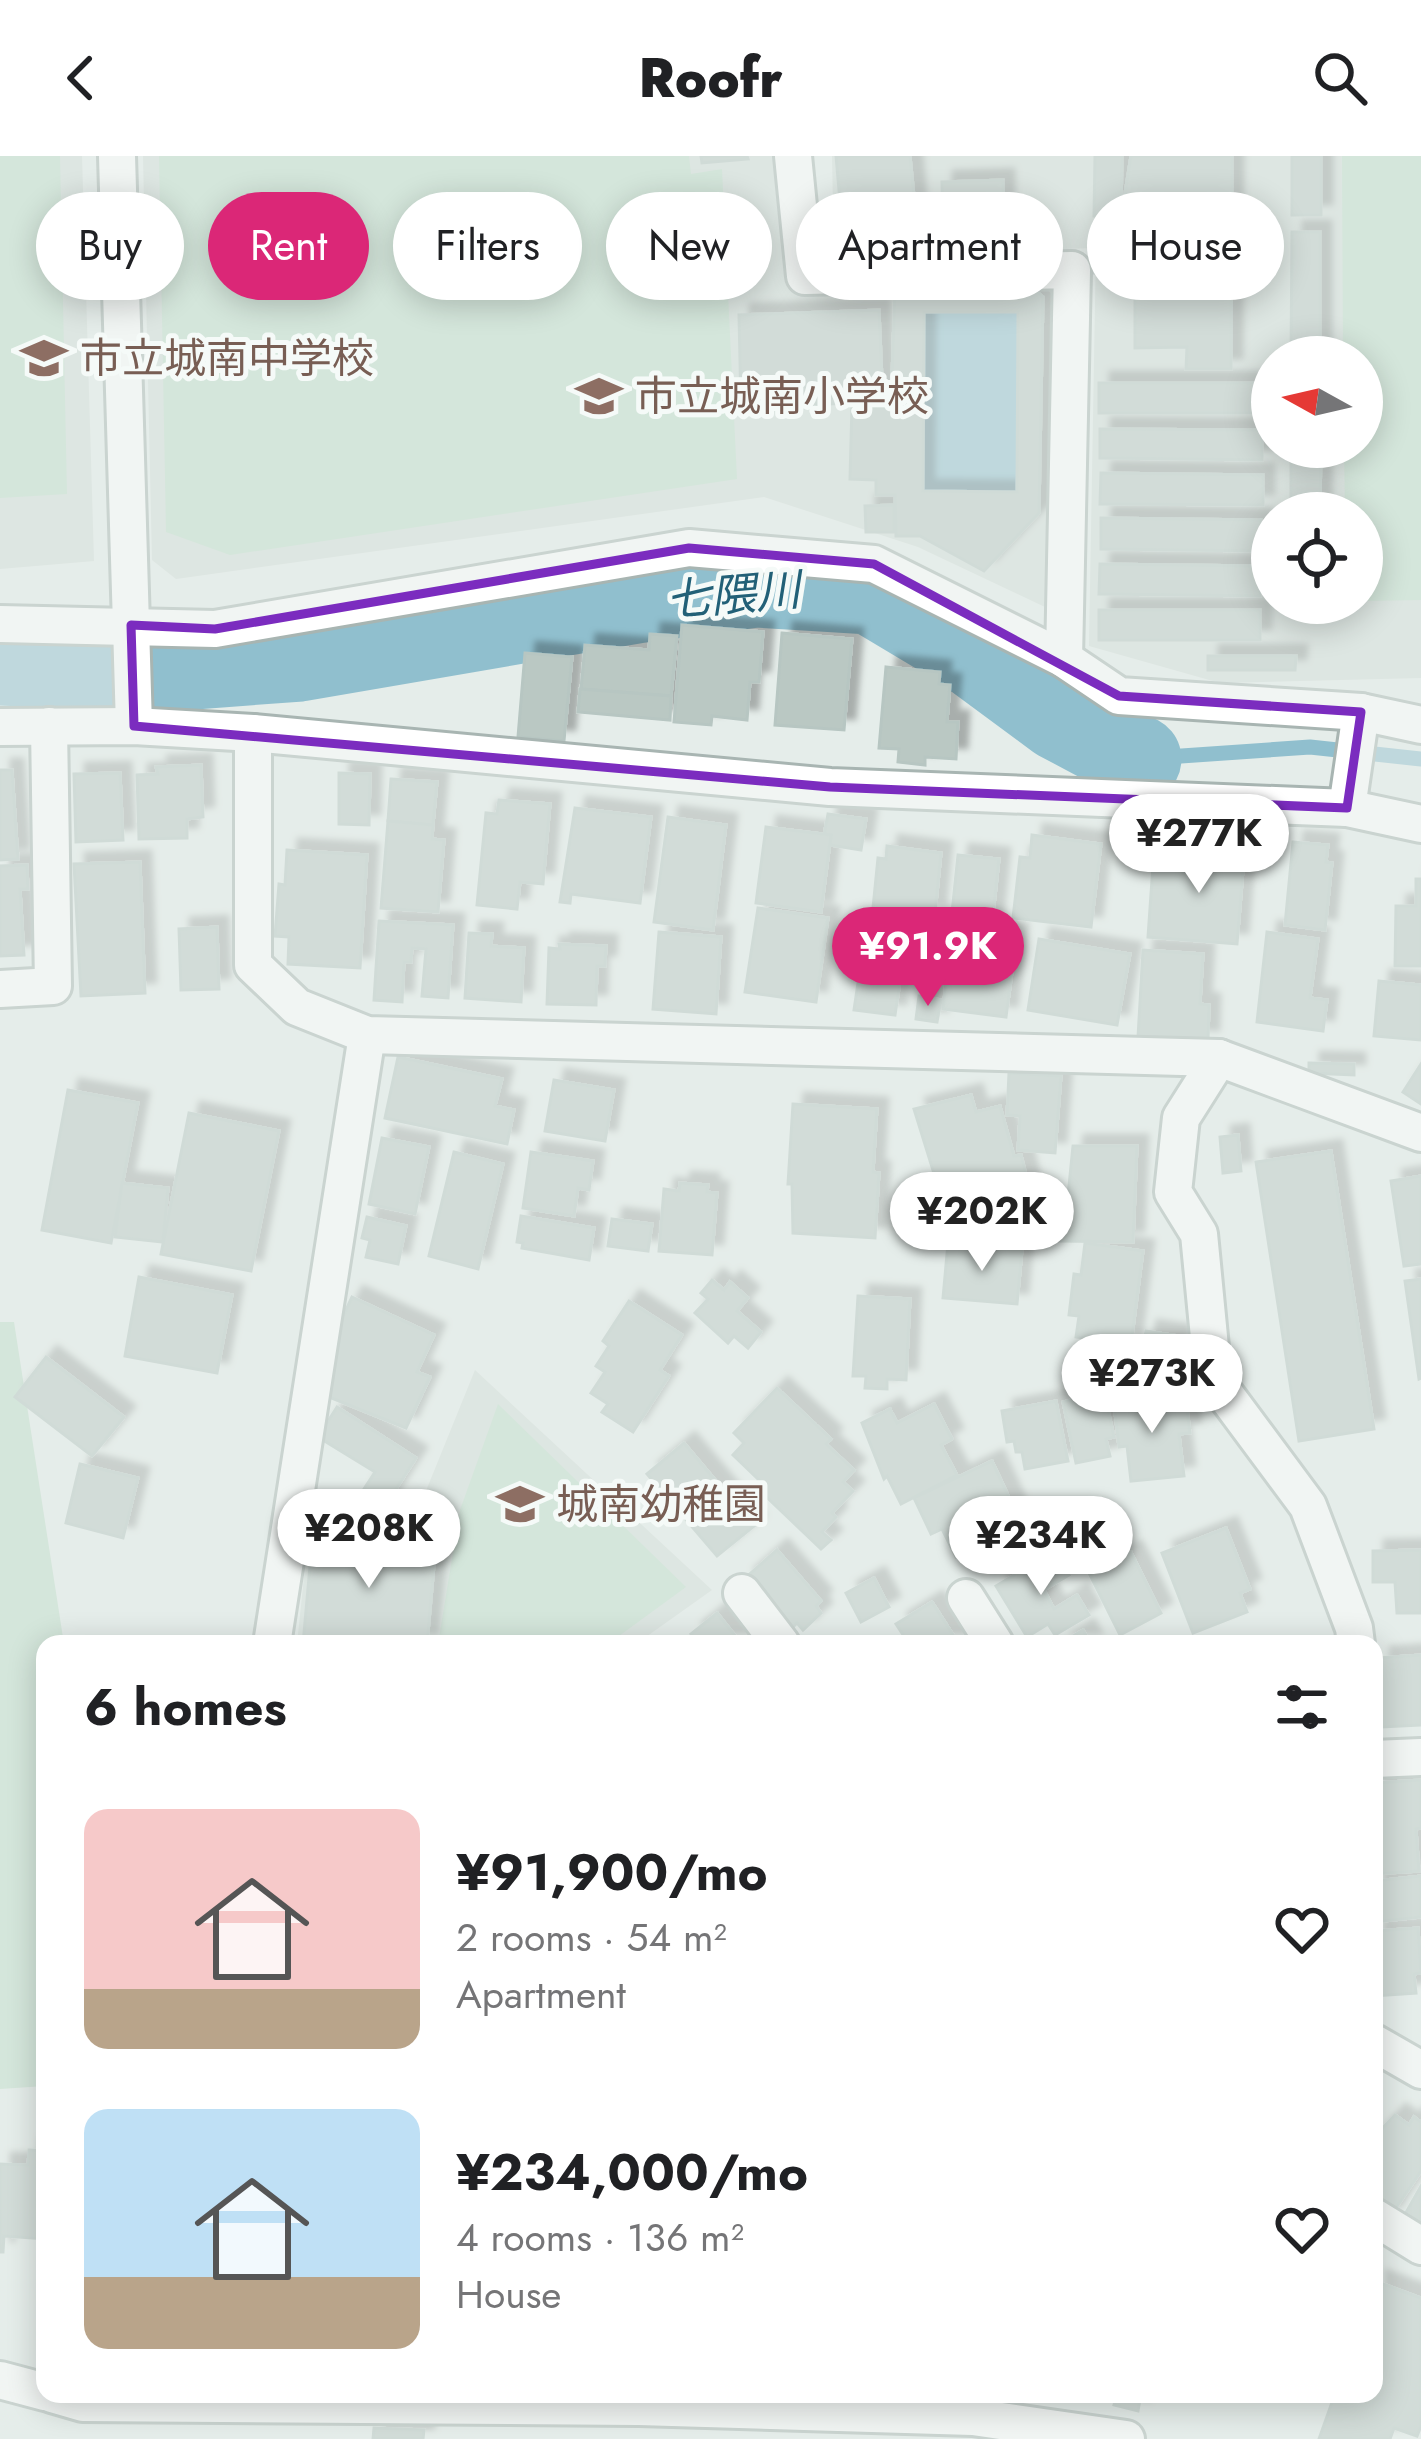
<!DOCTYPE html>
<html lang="en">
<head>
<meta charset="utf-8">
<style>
	:root { --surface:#fff; --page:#f2f2f2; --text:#202124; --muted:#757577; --accent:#db2777 }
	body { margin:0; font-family:Jost,"Noto Sans JP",sans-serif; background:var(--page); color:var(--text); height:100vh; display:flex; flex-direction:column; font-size:45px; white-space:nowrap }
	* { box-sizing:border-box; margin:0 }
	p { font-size:39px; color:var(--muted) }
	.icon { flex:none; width:66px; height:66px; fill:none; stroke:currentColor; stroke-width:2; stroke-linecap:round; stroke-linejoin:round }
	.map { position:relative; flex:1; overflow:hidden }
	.drawer { position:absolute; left:36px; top:1479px; width:1347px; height:768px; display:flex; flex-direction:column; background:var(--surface); border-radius:24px; box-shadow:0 6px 30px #0003 }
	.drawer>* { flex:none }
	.banner { position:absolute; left:36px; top:36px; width:1350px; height:108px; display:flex; gap:24px }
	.needle { width:78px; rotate:278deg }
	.fabs { position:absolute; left:1251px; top:180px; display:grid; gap:24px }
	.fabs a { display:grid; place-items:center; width:132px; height:132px; border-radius:50%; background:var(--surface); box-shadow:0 6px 30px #0003; font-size:60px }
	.price { position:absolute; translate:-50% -102px; padding:0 27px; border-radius:42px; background:#fff; color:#222; font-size:39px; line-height:78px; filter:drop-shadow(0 3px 6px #0008) }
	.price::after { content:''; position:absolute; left:50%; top:72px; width:36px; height:27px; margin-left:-18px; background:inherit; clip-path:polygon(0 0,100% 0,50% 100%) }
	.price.selected { background:var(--accent); color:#fff }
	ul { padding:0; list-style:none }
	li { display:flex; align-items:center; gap:36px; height:300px; padding:0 48px }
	li span { display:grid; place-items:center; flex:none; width:336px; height:240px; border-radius:24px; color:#555 }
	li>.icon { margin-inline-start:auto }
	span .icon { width:144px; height:144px; fill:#fffc; stroke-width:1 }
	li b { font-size:51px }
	h2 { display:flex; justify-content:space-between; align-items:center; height:144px; padding:0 48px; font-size:51px }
	.tag { padding:0 42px; border-radius:54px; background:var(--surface); box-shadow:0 6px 30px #0003; font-size:42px; line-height:108px }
	.tag.selected { background:var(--accent); color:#fff }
	header { display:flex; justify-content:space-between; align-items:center; height:156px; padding:0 48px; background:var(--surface); font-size:54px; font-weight:800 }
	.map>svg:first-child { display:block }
	.built { fill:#d3ddd9; fill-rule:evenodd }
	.green { fill:#bfddca }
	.water { fill:#90bfce }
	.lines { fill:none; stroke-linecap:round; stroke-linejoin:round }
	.stream { stroke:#90bfce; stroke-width:15 }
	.river { stroke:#90bfce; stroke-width:87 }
	.building { fill:#bac8c3; stroke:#b7c6c2; stroke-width:3; fill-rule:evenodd; filter:url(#shadow) }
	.minor-casing { stroke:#a8b5b2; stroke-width:42 }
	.minor { stroke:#fff; stroke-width:36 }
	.marked { fill:none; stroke:#7b2cbf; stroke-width:9; stroke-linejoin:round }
	.labels { text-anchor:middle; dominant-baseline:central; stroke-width:10; stroke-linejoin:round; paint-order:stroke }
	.education-label { font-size:42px; fill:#785e54; stroke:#f5faf8; text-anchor:start }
	.water-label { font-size:45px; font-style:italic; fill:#226077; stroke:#f5faf8 }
</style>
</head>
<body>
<header><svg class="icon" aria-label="back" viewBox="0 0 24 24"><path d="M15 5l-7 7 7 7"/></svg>Roofr<svg class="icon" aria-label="search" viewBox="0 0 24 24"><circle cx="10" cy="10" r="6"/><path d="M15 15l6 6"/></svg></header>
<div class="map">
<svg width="1421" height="2283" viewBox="0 0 1421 2283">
	<defs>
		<filter id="shadow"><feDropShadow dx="11" dy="-11" stdDeviation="3" flood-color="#0004"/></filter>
	</defs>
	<rect width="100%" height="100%" fill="#e5edea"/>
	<g class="built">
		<path d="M0,0H82L94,405L0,413Z"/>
		<path d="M143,0H779L790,130L1034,124L1052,138L1045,451L918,391L764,341L176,423L152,404Z"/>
		<path d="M832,0H1421V522L1220,527L1089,490L1096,92L834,99ZM1272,201H1362V291H1272ZM1272,357H1362V447H1272Z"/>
		<path d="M475,1214L712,1434L636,1488H297L313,1335L415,1362Z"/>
	</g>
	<g class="green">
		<path d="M0,0H60L67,338L0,342Z"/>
		<path d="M159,0H689L691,18L722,13L737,323L230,399L166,376Z"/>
		<path d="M1342,0H1421V444L1366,445L1362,441V357H1345L1344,291H1362V201H1343Z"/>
		<path d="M0,1166H14L64,1488H45V1930L0,1933Z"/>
		<path d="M498,1248L686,1431L608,1488H438L460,1354Z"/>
	</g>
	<path class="water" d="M924,156H1018L1017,336L923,335Z"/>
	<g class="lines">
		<path class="stream" d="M1138,603L1310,591L1421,603"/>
		<path class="river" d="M0,506L153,513L300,502L637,444L757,428L871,435L963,490L1059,561L1138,603"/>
	</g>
	<g class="building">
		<path d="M701,0H747L748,3L702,7Z"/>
		<path d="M836,0H910L917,70L863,75L862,66L842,68Z"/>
		<path d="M1095,0H1122L1121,60H1094Z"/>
		<path d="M1131,0H1232L1231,213H1186L1187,191L1135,192V119L1126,85L1125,37Z"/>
		<rect x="1292" y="0" width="29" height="59"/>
		<path d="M1003,24L1004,78L943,80L942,26Z"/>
		<path d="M1292,76H1320V201H1291Z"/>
		<rect x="1092" y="93" width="21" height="24"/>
		<path d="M1029,129L1043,141L1039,357L984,415L920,380H896L895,339H876V324L850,323L852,249L891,250L895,131ZM924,156H1018L1017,336L923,335Z"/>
		<path d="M879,154L883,246L741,251L739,159Z"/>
		<rect x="1099" y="227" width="160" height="30"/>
		<path d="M1100,273L1262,274V304L1100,302Z"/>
		<path d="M1291,291H1321L1320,357H1291Z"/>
		<path d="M1101,317L1263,319V349L1100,348Z"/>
		<path d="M894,349V376H866L865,350Z"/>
		<path d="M1101,362L1261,364L1260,395L1101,393Z"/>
		<path d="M1100,408L1260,410V440L1099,438Z"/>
		<rect x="1099" y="454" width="161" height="30"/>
		<path d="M682,469L763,476L759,526H750L747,564L712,560L711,569L674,566Z"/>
		<path d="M782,477L852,483L844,574L775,569Z"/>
		<path d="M650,478L677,480L671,540L581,533L585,489L649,494Z"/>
		<path d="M525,497L572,501L564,585L518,581Z"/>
		<path d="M1208,500H1296L1295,514H1208Z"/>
		<path d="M886,511L940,516L939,528L950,529L947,566H958L956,603L925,601V609L898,606L899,593L879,592Z"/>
		<path d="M580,533L671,540L670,564L578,556Z"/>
		<path d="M201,609L203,661L187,663V682L139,683L137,619L158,618L156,611Z"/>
		<path d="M0,614H12L18,703L0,704Z"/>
		<path d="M120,617L123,684L76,686L74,618Z"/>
		<path d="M339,617L370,618L369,669L339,668Z"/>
		<path d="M391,623L437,626L433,669L388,665Z"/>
		<path d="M499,644L550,648L543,728L520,726L517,753L477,749L486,657L497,658Z"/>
		<path d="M575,652L651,661L640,747L571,738L570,747L560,746Z"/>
		<path d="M828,658L866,663L861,694L830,689L831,679H824Z"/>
		<path d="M668,661L726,669L713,774L654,766Z"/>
		<path d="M388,665L433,669L432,683L444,684L438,756L381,752Z"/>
		<path d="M766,671L831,679L821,756L756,747Z"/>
		<path d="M1032,679L1101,688L1091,771L1013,762L1020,701L1030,702Z"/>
		<path d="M1190,685L1245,690L1237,788L1148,781L1153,709L1188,712Z"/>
		<path d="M1293,686L1328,689L1326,706L1332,707L1325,774L1285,769Z"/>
		<path d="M887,690L941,697L935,758L873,752L878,702L886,703Z"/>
		<path d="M287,694L367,699L360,812L288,808L289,781L275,780L279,728L285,729Z"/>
		<path d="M958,699L999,703L992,769L951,766Z"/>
		<path d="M140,706L145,837L81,840L74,708Z"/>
		<path d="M27,709L28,733H20L24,799L0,800V710Z"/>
		<path d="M1416,723H1421V810H1395L1396,750H1416Z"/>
		<path d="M758,752L828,762L816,846L745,836Z"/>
		<path d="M379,765L453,769L448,842L422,840L426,793L412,792L411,806H404L402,846L374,844Z"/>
		<path d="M867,766L908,773L895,859L854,854Z"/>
		<path d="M217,771L219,833L181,834L179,773Z"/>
		<path d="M952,772L1017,779L1006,861L943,853Z"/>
		<path d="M659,776L721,781L716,858L653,853Z"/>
		<path d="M1267,776L1318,783L1310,842L1327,844L1323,875L1257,866Z"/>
		<path d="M469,777L492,778L491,790L524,792L521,846L465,842Z"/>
		<path d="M1039,783L1130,798L1117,869L1028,854Z"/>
		<path d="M559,788L606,790L605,810H597L596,849L547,848L549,792L560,793Z"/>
		<path d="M1143,794L1203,798L1200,848L1209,849L1208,885L1138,881Z"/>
		<path d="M1379,825L1421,829V884L1374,880Z"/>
		<path d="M919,840L941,844L937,866L916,863Z"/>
		<path d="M398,901L502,923L495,950L514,954L507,988L385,962Z"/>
		<path d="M1309,907L1354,908V919L1309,917Z"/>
		<path d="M1421,908V948L1403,936Z"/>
		<path d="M1009,917L1061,920L1055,997L1018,994L1020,960L1007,959Z"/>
		<path d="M554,924L614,934L605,985L545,975Z"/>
		<path d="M68,934L138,947L111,1087L42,1074Z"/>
		<path d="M971,939L976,956L1000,950L1014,1000L1021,999L1037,1063L1002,1072L994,1045L953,1055L945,1022L936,1024L914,953Z"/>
		<path d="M793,948L877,953L873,1016L879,1017L875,1082L793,1077L792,1028H788Z"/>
		<path d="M189,957L279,975L251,1115L161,1098Z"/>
		<path d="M1238,979L1241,1015L1223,1017L1220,981Z"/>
		<path d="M382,982L429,991L415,1058L369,1048Z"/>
		<path d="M1073,990H1137L1133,1086L1058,1085L1062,1040H1068Z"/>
		<path d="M1331,995L1374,1273L1299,1285L1256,1006Z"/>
		<path d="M454,996L503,1008L478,1113L429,1100Z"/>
		<path d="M531,996L593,1005L589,1034L578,1032L574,1060L523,1052Z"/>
		<path d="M1421,1020V1108L1404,1110L1391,1025Z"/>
		<path d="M122,1027L168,1032L163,1086L115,1081Z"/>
		<path d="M680,1027L708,1029L707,1036L717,1037L712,1099L659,1095L664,1033L679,1035Z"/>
		<path d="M521,1060L594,1072L589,1104L522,1092L523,1087L517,1086Z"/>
		<path d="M367,1061L406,1070L398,1108L366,1101L370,1084L362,1082Z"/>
		<path d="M612,1063L652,1068L648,1095L608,1090Z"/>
		<path d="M948,1087L1022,1094L1017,1148L943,1142Z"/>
		<path d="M1085,1087L1143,1095L1131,1188L1076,1181L1079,1160L1069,1159L1074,1118L1081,1119Z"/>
		<path d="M139,1121L232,1139L217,1217L125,1200Z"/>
		<path d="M1421,1123V1222L1419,1223L1405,1125Z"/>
		<path d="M712,1124L724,1134L730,1126L748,1142L737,1155L761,1176L748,1192L734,1180L728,1187L695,1157L708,1143L701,1137Z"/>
		<path d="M858,1140L910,1143L906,1224L887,1223V1233L865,1232L866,1220H853Z"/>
		<path d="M352,1141L434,1179L417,1216L430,1221L406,1272L324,1239L326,1196Z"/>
		<path d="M629,1145L682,1179L660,1214L669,1220L633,1276L602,1256L608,1248L591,1237L605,1216L596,1210L609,1190L603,1185Z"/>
		<path d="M1146,1175L1179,1180L1176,1197L1143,1191Z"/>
		<path d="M46,1201L124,1261L92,1300L15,1241Z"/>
		<path d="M777,1232L831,1283L826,1288L854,1314L843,1326L853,1335L832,1357L836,1361L822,1376L831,1384L821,1393L754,1329L759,1324L733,1299L744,1287L734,1277Z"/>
		<path d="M1099,1237L1102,1250L1107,1249L1114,1281L1106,1283L1110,1300L1076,1307L1063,1246Z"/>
		<path d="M1130,1238L1131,1249L1186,1243L1190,1277L1179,1278L1184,1320L1131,1325L1127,1290L1119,1291L1113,1240Z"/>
		<path d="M1056,1245L1068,1305L1025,1313L1022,1296H1016L1014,1285L1007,1286L1002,1255Z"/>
		<path d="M934,1248L952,1283L941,1289L957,1319L901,1348L887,1320L884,1323L862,1267L890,1253L897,1267Z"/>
		<path d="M337,1251L416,1302L385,1350L362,1336L375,1316L318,1281Z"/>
		<path d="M684,1287L754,1370L717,1400L647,1318Z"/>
		<path d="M992,1305L1014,1352L1006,1356L1014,1374L956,1401L942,1373L931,1378L914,1342Z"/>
		<path d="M80,1308L138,1322L123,1382L66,1367Z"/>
		<path d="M1226,1372L1250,1433L1240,1437L1247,1456L1193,1477L1162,1397Z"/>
		<path d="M1106,1376L1119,1402L1131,1396L1161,1457L1120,1479L1076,1391Z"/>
		<path d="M313,1377L436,1387L427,1488H303Z"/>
		<path d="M777,1394L821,1445L816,1450L821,1457L803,1474L797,1467L788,1476L743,1424Z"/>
		<path d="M1421,1394V1457H1397L1395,1426H1373V1395Z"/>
		<path d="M1055,1395L1069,1419L1044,1434L1054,1453L1077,1439L1089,1459L1055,1479L1048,1468L1027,1481L996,1430Z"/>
		<path d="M874,1422L889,1451L861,1466L846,1437Z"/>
		<path d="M932,1446L959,1488H909L896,1468Z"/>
		<path d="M717,1457L741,1487L739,1488H699L691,1478Z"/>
		<path d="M1083,1474L1091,1488H1060Z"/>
		<path d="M1421,1499V1569L1382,1571L1379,1502Z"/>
		<path d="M1421,1624V1672L1416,1673L1419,1715L1374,1718V1627Z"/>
		<path d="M1421,1720V1761L1374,1766V1725Z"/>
		<path d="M1418,1772L1421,1817L1414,1818L1416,1837L1374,1840V1775Z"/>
		<path d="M1395,1959L1409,1969L1414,1961L1421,1966V2015L1389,2062L1374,2051V1981Z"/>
		<path d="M29,1994L45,1995V2083L4,2080L3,2096H0V2008L28,2009Z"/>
		<path d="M1421,2030V2081L1399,2069Z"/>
		<path d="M1375,2125L1421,2142V2270L1417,2280L1394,2272L1390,2283H1319L1335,2238H1374Z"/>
		<path d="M1117,2238H1141L1138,2255L1114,2249Z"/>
		<path d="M374,2272L424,2274L423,2283H373Z"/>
	</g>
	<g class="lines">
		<defs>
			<g id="minor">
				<path d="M117,0L134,570"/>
				<path d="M793,0L805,120L1072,114L1064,503L1119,540L1361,556L1347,652"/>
				<path d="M0,468L215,473L689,392L874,408L1064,503"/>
				<path d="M1361,556L1421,569"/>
				<path d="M0,571L134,570L253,577L830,631L1347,652L1421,668"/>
				<path d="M253,577V809L297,851L367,879L1219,902L1421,977"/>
				<path d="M0,833L53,830L49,570"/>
				<path d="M1219,902L1181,962L1173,1036L1199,1078L1213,1222L1308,1350L1354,1472L1356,1488"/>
				<path d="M742,1437L781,1488"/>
				<path d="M966,1442L995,1488"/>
				<path d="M272,1488L367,879"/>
				<path d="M1374,1603L1421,1601"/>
				<path d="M1374,1887L1421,1914"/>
				<path d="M1374,2061L1421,2090"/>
				<path d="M0,2224L45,2236"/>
				<path d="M52,2238L83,2247L639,2251L973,2261L1126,2283"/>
			</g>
		</defs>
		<use href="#minor" class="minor-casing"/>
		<use href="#minor" class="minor"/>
	</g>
	<path d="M0 0H1421V2283H0ZM689,392L874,408L1119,540L1361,556L1347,652L830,631L134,570L131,469L215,473Z" fill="#e5edea" fill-opacity=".55" fill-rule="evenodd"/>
	<path class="marked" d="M689,392L874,408L1119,540L1361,556L1347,652L830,631L134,570L131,469L215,473Z"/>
	<defs>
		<symbol id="school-bare" viewBox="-9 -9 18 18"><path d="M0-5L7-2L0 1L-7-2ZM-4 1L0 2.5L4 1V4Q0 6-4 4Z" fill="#8d6e63" stroke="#f5faf8" stroke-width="2.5" paint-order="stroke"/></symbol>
	</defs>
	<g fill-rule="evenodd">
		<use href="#school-bare" x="11" y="169" width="66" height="66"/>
		<use href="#school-bare" x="566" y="207" width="66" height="66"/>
		<use href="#school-bare" x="487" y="1315" width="66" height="66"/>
	</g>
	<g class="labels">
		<g class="education-label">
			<text x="80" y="202">市立城南中学校</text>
			<text x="635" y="240">市立城南小学校</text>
			<text x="556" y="1348">城南幼稚園</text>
		</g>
		<g class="water-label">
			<text transform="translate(733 439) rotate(-5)">七隈川</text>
		</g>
	</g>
</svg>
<div class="fabs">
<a><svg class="needle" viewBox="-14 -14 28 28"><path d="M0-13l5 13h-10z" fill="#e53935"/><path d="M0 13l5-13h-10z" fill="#757577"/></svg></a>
<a><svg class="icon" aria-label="locate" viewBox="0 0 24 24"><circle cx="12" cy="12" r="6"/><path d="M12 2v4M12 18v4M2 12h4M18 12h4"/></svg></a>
</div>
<b class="price" style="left:1199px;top:740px">¥277K</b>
<b class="price selected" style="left:928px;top:853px">¥91.9K</b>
<b class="price" style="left:982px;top:1118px">¥202K</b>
<b class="price" style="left:1152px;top:1280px">¥273K</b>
<b class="price" style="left:369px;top:1435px">¥208K</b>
<b class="price" style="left:1041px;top:1442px">¥234K</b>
<div class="banner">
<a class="tag">Buy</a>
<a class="tag selected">Rent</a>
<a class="tag">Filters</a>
<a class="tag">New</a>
<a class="tag">Apartment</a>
<a class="tag">House</a>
</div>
<section class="drawer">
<h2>6 homes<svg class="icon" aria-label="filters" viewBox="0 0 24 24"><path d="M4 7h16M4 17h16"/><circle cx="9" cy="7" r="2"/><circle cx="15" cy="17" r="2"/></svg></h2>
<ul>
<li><span style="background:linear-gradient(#f6c9c9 75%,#b9a48a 0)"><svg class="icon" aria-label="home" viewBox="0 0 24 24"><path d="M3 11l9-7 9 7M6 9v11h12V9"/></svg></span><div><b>¥91,900/mo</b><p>2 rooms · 54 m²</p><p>Apartment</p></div><svg class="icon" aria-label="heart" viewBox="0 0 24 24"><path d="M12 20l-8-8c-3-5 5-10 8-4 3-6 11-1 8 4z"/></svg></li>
<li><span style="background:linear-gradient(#bfe0f5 70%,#b9a48a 0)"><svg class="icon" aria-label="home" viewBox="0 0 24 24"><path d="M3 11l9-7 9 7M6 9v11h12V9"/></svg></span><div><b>¥234,000/mo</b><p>4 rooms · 136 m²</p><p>House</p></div><svg class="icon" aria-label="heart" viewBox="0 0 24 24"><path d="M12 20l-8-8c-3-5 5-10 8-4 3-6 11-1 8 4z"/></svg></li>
</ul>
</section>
</div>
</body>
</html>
